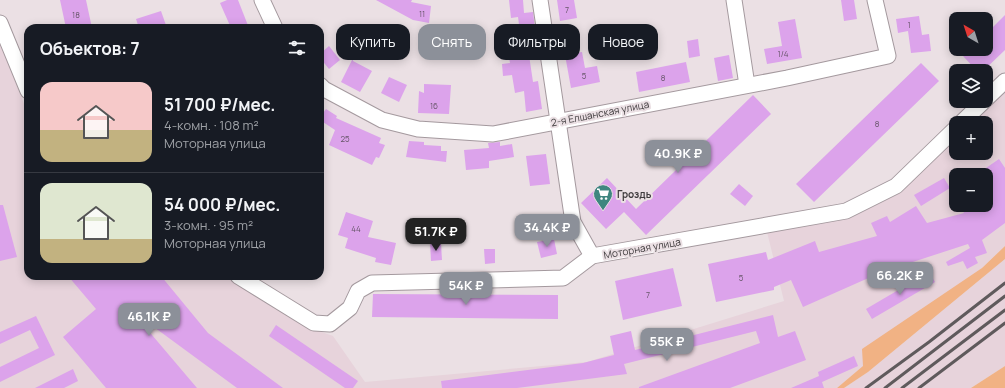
<!DOCTYPE html>
<html lang="ru">
<head>
<meta charset="utf-8">
<style>
	:root { --surface:#171b24; --page:#20242c; --text:#f1f3f6; --muted:#9ea1a6; --line:#363941; --accent:#8c9099 }
	body { margin:0; font-family:Manrope,sans-serif; background:var(--page); color:var(--text); height:100vh; display:flex; flex-direction:column; font-size:15px; white-space:nowrap }
	* { box-sizing:border-box; margin:0 }
	p { font-size:13px; color:var(--muted) }
	.icon { flex:none; width:22px; height:22px; fill:none; stroke:currentColor; stroke-width:2; stroke-linecap:round; stroke-linejoin:round }
	.map { position:relative; flex:1; overflow:hidden }
	.panel { position:absolute; left:24px; top:24px; width:300px; height:256px; display:flex; flex-direction:column; background:var(--surface); border-radius:12px; box-shadow:0 2px 10px #0003 }
	.panel>* { flex:none }
	.top-card { position:absolute; left:336px; top:24px; width:380px; height:36px; display:flex; gap:8px }
	.needle { width:26px; rotate:321deg }
	.buttons { position:absolute; left:949px; top:12px; display:grid; gap:8px }
	.buttons a { display:grid; place-items:center; width:44px; height:44px; border-radius:8px; background:var(--surface); box-shadow:0 2px 10px #0003; font-size:20px }
	.price { position:absolute; translate:-50% -34px; padding:0 9px; border-radius:8px; background:var(--accent); color:#fff; font-size:13px; line-height:26px; filter:drop-shadow(0 1px 2px #0008) }
	.price::after { content:''; position:absolute; left:50%; top:24px; width:12px; height:9px; margin-left:-6px; background:inherit; clip-path:polygon(0 0,100% 0,50% 100%) }
	.price.active { background:#222; color:#fff }
	ul { padding:0; list-style:none }
	li { display:flex; align-items:center; gap:12px; height:100px; padding:0 16px }
	li+li { border-top:1px solid var(--line) }
	li span { display:grid; place-items:center; flex:none; width:112px; height:80px; border-radius:12px; color:#555 }
	li>.icon { margin-inline-start:auto }
	span .icon { width:48px; height:48px; fill:#fffc; stroke-width:1 }
	li b { font-size:17px }
	h2 { display:flex; justify-content:space-between; align-items:center; height:48px; padding:0 16px; font-size:17px }
	.tag { padding:0 14px; border-radius:12px; background:var(--surface); box-shadow:0 2px 10px #0003; font-size:14px; line-height:36px }
	.tag.active { background:var(--accent); color:#fff }
	.map>svg:first-child { display:block }
	.built { fill:#e7d3db; fill-rule:evenodd }
	.green { fill:#f1b284 }
	.building { fill:#dca3eb }
	.lines { fill:none; stroke-linecap:round; stroke-linejoin:round }
	.minor-casing { stroke:#a4999e; stroke-width:17 }
	.minor { stroke:#fff; stroke-width:15 }
	.rail { stroke:#5f5a5c; stroke-width:3 }
	.labels { text-anchor:middle; dominant-baseline:central; stroke-width:4; stroke-linejoin:round; paint-order:stroke }
	.number-label { font-size:8px; fill:#665568 }
	.street-label { font-size:10px; fill:#3f3b3d; stroke:#ebe0e4 }
	.poi-label { font-size:10px; font-weight:bold; fill:#3f3b3d; stroke:#ebe0e4; text-anchor:start }
</style>
</head>
<body>
<div class="map">
<svg width="1005" height="388" viewBox="0 0 1005 388">
	<rect width="100%" height="100%" fill="#ebe0e4"/>
	<g class="built">
		<path d="M0,43L28,114V276H227L310,328L333,336L365,382L587,362L784,301L767,232L850,215L956,138V153H986V123H972L1005,91V246L982,268L837,388H0ZM956,175H986V205H956Z"/>
		<path d="M1005,259V366L971,388H844L868,372Z"/>
	</g>
	<g class="green">
		<path d="M1005,246V259L868,372L844,388H837L863,366L862,349L982,268Z"/>
		<path d="M1005,366V388H971Z"/>
	</g>
	<g class="building">
		<path d="M60,0H86L92,28H66Z"/>
		<path d="M227,0H238L249,28H231L220,3Z"/>
		<path d="M376,0H412L411,2L431,6L429,23L413,20Z"/>
		<path d="M509,0H523L524,13L533,12L536,37L521,40L518,17L511,18Z"/>
		<path d="M557,0H574L577,18L560,21Z"/>
		<path d="M841,0H854L857,19L844,21Z"/>
		<path d="M161,11L167,28H139L136,19Z"/>
		<path d="M1005,15V50L983,71H977L963,56L970,49H986V34Z"/>
		<path d="M919,16L922,35L929,34L931,51L911,53L908,31L898,33L896,19Z"/>
		<path d="M795,19L802,58L767,64L764,49L782,46L778,22Z"/>
		<path d="M698,39L700,56L689,58L687,41Z"/>
		<path d="M329,46L340,60L329,69L320,58V54Z"/>
		<path d="M582,52L585,68L597,66L600,82L571,88L565,55Z"/>
		<path d="M529,55L533,82L538,81L542,109L526,112L524,91L515,93L512,75L503,76L502,64L510,63L509,58Z"/>
		<path d="M729,55L733,78L718,81L714,58Z"/>
		<path d="M353,58V61L372,71L360,92L341,82Z"/>
		<path d="M686,62L690,82L639,92L636,72Z"/>
		<path d="M921,63L939,81L814,202L796,184Z"/>
		<path d="M389,77L407,85L399,102L381,93Z"/>
		<path d="M424,84L451,85L449,114L418,113L419,91L424,93Z"/>
		<path d="M753,95L771,114L646,235L624,212L606,229L581,203L607,178L636,209Z"/>
		<path d="M326,109L337,116L336,118L381,138L379,143L385,145L379,158L376,157L372,165L329,145L335,130L320,120V111L323,113Z"/>
		<path d="M409,141L424,142V145L441,146V151H447L446,162L406,157Z"/>
		<path d="M500,142V146L512,144L514,157L489,161V168L466,170L464,150L489,148L488,143Z"/>
		<path d="M546,154L550,184L530,186L526,156Z"/>
		<path d="M999,159L1005,168V223L982,240L987,253L975,257L978,263L967,269L963,261L948,266L946,262L970,248L968,244L882,272L803,307L791,280L774,287V290L716,302L708,264L766,252L768,260L815,241L819,252L877,236L871,223L887,216L890,222L916,206L927,223L964,213L959,205H986V168Z"/>
		<path d="M944,178L950,188L921,206L914,195Z"/>
		<path d="M739,184L753,196L745,206L730,194Z"/>
		<path d="M0,205H3L17,257L0,261Z"/>
		<path d="M346,212L373,221L368,237L396,243L391,265L375,262L376,258L345,248L348,238L338,235Z"/>
		<path d="M554,239L557,254L541,258L537,242Z"/>
		<path d="M430,243H441L442,260L431,261Z"/>
		<path d="M484,249H495V263L485,264Z"/>
		<path d="M673,268L682,306L623,320L615,281Z"/>
		<path d="M929,272L935,282L872,319L866,309Z"/>
		<path d="M68,276H161L208,333L283,388H237L143,319L141,322L197,388H106L63,337L96,309Z"/>
		<path d="M373,294L558,295V319L372,317Z"/>
		<path d="M773,315L778,337L795,331L806,360L730,388H639V387L760,343L756,331L624,364L627,374L517,388H442L441,381L583,363L614,355L610,336L631,331L635,350Z"/>
		<path d="M36,316L55,355L0,382V367L39,348L30,330L0,344V332Z"/>
		<path d="M276,325L358,381L353,388H345L269,336Z"/>
		<path d="M854,356L858,366L822,382L824,388H791L819,376L818,372Z"/>
		<path d="M73,369L78,381L64,388H35Z"/>
	</g>
	<g class="lines">
		<defs>
			<g id="minor">
				<path d="M262,0L275,28"/>
				<path d="M540,0L573,222L592,256"/>
				<path d="M734,0L747,85"/>
				<path d="M0,23L28,91"/>
				<path d="M320,85L324,89L382,120L418,129L493,134L787,78L888,56L875,0"/>
				<path d="M986,99L1005,81"/>
				<path d="M961,123L984,101"/>
				<path d="M238,276L314,323L330,324L350,308L358,291L372,283L563,278L592,256L846,211L896,186L956,128"/>
			</g>
		</defs>
		<use href="#minor" class="minor-casing"/>
		<use href="#minor" class="minor"/>
		<g class="rail">
			<path d="M866,388L929,342L1005,283"/>
			<path d="M885,388L1005,296"/>
			<path d="M902,388L1005,310"/>
			<path d="M919,388L1005,323"/>
		</g>
	</g>
	<defs>
		<symbol id="supermarket-pin" viewBox="-11 -11 22 30"><path d="M0 17L-7.5 6A9.5 9.5 0 1 1 7.5 6Z" fill="#3f8680" stroke="#ebe0e4"/><path d="M-6-5.5h2.5l.6 2H6L4.5 2H-2.5L-4.4-4H-6ZM-1.5 3.2a1.3 1.3 0 1 0 .1 0ZM3 3.2a1.3 1.3 0 1 0 .1 0Z" fill="#fff"/></symbol>
	</defs>
	<g fill-rule="evenodd">
		<use href="#supermarket-pin" x="592" y="183" width="22" height="30"/>
	</g>
	<g class="labels">
		<g class="number-label">
			<text x="567" y="9">7</text>
			<text x="422" y="13">11</text>
			<text x="76" y="14">18</text>
			<text x="909" y="24">1</text>
			<text x="783" y="53">1/4</text>
			<text x="584" y="75">5</text>
			<text x="663" y="77">8</text>
			<text x="434" y="105">16</text>
			<text x="877" y="123">8</text>
			<text x="345" y="138">25</text>
			<text x="356" y="228">44</text>
			<text x="741" y="277">5</text>
			<text x="648" y="294">7</text>
		</g>
		<g class="street-label">
			<text transform="translate(600 113) rotate(-11)">2-я Елшанская улица</text>
			<text transform="translate(642 248) rotate(-10)">Моторная улица</text>
		</g>
		<g class="poi-label">
			<text x="617" y="194">Гроздь</text>
		</g>
	</g>
</svg>
<div class="buttons">
<a><svg class="needle" viewBox="-14 -14 28 28"><path d="M0-13l5 13h-10z" fill="#e53935"/><path d="M0 13l5-13h-10z" fill="#9ea1a6"/></svg></a>
<a><svg class="icon" aria-label="layers" viewBox="0 0 24 24"><path d="M12 4l9 5-9 5-9-5zM3 14l9 5 9-5"/></svg></a>
<a>+</a>
<a>−</a>
</div>
<b class="price" style="left:678px;top:174px">40.9K ₽</b>
<b class="price" style="left:547px;top:248px">34.4K ₽</b>
<b class="price active" style="left:436px;top:252px">51.7K ₽</b>
<b class="price" style="left:900px;top:296px">66.2K ₽</b>
<b class="price" style="left:466px;top:306px">54K ₽</b>
<b class="price" style="left:149px;top:337px">46.1K ₽</b>
<b class="price" style="left:667px;top:362px">55K ₽</b>
<div class="top-card">
<a class="tag">Купить</a>
<a class="tag active">Снять</a>
<a class="tag">Фильтры</a>
<a class="tag">Новое</a>
</div>
<section class="panel">
<h2>Объектов: 7<svg class="icon" aria-label="filters" viewBox="0 0 24 24"><path d="M4 7h16M4 17h16"/><circle cx="9" cy="7" r="2"/><circle cx="15" cy="17" r="2"/></svg></h2>
<ul>
<li><span style="background:linear-gradient(#f6c9c9 60%,#c2b280 0)"><svg class="icon" aria-label="home" viewBox="0 0 24 24"><path d="M3 11l9-7 9 7M6 9v11h12V9"/></svg></span><div><b>51 700 ₽/мес.</b><p>4-комн. · 108 m²</p><p>Моторная улица</p></div></li>
<li><span style="background:linear-gradient(#dfe7d0 70%,#c2b280 0)"><svg class="icon" aria-label="home" viewBox="0 0 24 24"><path d="M3 11l9-7 9 7M6 9v11h12V9"/></svg></span><div><b>54 000 ₽/мес.</b><p>3-комн. · 95 m²</p><p>Моторная улица</p></div></li>
</ul>
</section>
</div>
</body>
</html>
